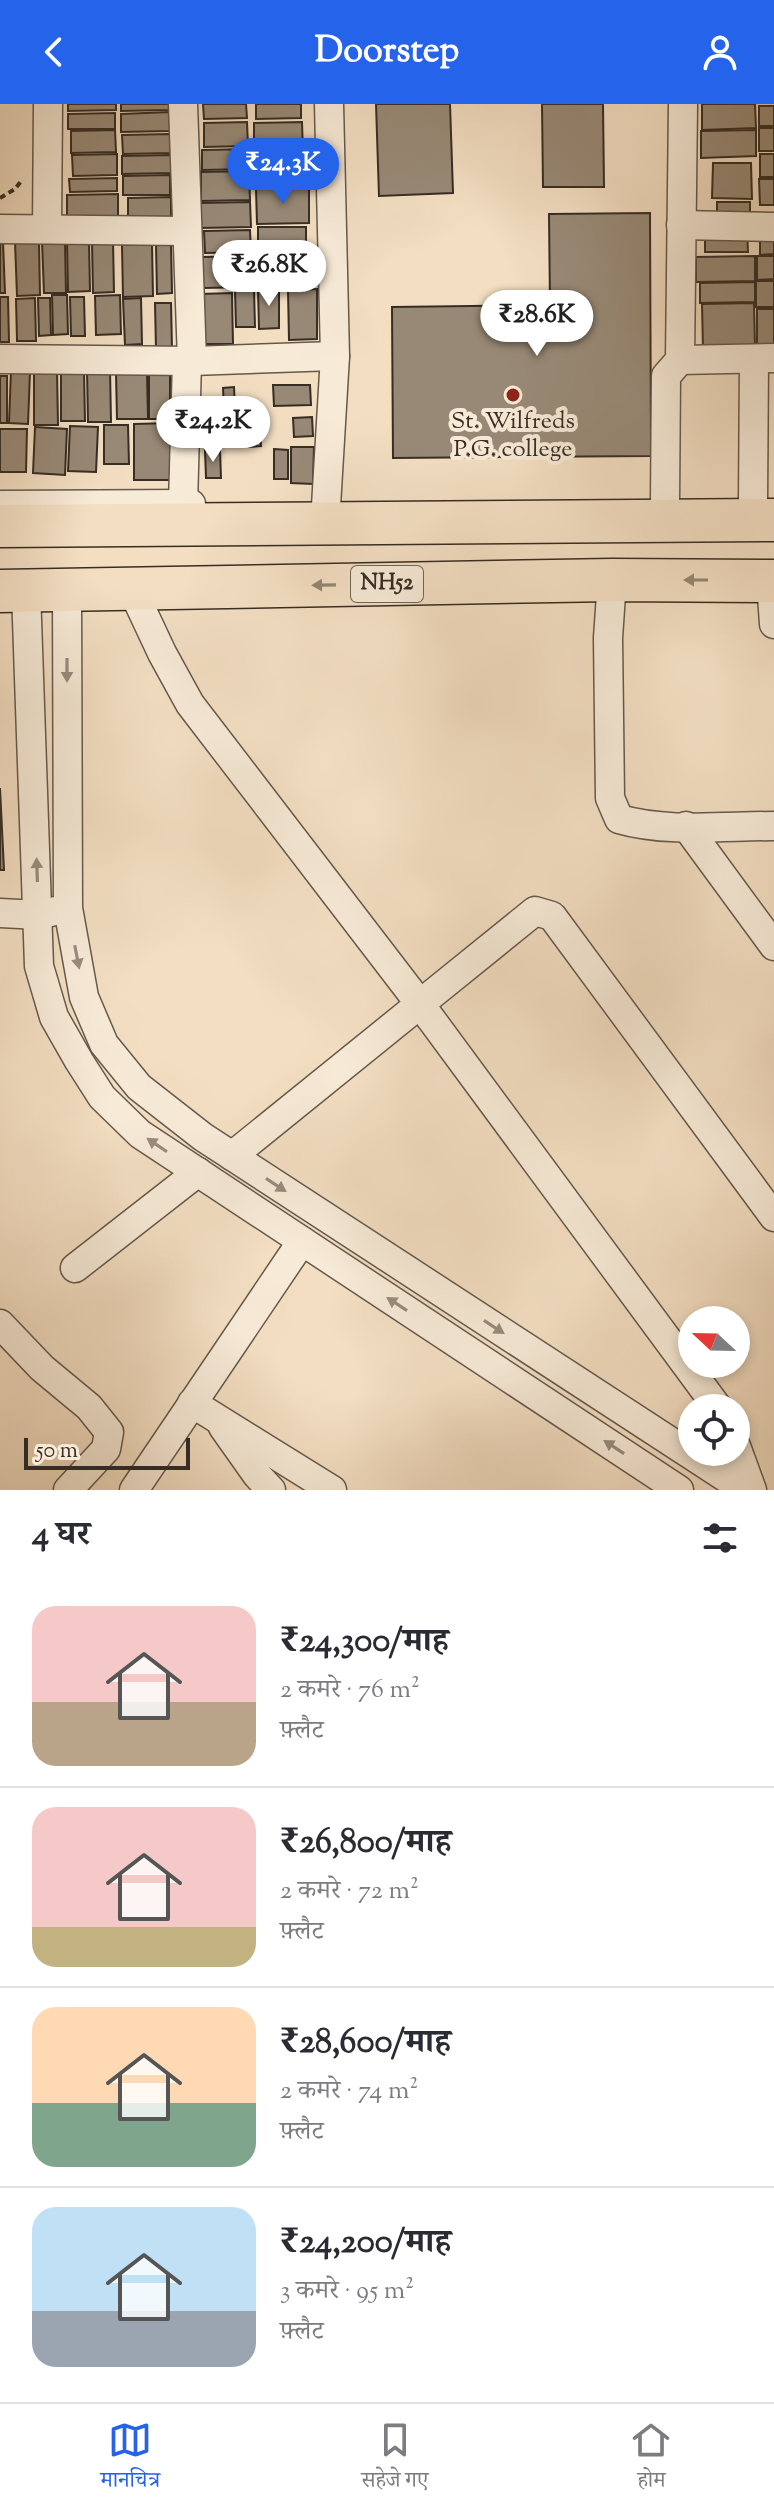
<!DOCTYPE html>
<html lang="hi">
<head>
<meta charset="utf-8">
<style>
	:root { --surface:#fff; --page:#f2f2f3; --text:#2b2b33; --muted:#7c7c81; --line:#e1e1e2; --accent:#2563eb }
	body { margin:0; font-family:"Sorts Mill Goudy","Noto Serif Devanagari",serif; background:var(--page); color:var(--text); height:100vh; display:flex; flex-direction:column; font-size:30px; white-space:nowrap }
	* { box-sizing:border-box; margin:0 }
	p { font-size:26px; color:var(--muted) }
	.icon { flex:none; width:44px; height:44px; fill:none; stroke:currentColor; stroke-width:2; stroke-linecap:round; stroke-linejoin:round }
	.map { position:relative; height:1386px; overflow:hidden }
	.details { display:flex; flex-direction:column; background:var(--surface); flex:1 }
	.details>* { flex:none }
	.needle { width:52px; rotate:292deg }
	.fabs { position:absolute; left:678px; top:1202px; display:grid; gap:16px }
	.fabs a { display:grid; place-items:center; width:72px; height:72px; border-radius:50%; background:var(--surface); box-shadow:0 4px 12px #0003; font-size:40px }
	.scale { position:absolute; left:24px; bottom:20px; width:166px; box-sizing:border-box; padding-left:8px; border:4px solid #362d24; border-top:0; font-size:22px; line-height:28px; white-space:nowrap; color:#362d24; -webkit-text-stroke:6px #f7ead7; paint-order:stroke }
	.price { position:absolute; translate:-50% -68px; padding:0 18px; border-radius:28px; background:#fff; color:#222; font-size:26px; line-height:52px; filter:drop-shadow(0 2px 4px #0008) }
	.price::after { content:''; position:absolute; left:50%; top:48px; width:24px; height:18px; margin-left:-12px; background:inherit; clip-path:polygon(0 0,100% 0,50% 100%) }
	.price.active { background:var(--accent); color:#fff }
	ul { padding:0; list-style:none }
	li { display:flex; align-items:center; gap:24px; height:200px; padding:0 32px }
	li+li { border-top:2px solid var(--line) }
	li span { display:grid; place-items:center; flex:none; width:224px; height:160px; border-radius:24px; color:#555 }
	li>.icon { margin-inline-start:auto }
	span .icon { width:96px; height:96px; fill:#fffc; stroke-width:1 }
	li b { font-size:34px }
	h2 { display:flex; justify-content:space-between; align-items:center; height:96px; padding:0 32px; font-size:34px }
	header { display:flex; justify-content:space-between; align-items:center; height:104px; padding:0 32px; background:var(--accent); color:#fff; font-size:36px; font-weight:700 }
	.menu { display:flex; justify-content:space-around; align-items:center; height:112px; border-top:2px solid var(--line); background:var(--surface); font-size:22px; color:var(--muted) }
	.menu a { display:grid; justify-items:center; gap:4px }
	.menu .active { color:var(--accent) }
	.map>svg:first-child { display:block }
	.building { fill:#988976; stroke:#362d24; stroke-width:2 }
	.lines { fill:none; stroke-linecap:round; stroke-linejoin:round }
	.minor-casing { stroke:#65594c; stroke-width:31 }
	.highway-casing { stroke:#362d24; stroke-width:45 }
	.path { stroke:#362d24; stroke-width:4; stroke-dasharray:6 4; stroke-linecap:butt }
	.minor { stroke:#f7ead7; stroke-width:28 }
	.highway { stroke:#f3dec2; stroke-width:42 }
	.oneway { fill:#948673 }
	.oneway2 { fill:#968c7e }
	.poi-dot { fill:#8f2418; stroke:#f7ead7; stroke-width:3 }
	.labels { text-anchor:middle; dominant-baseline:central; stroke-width:8; stroke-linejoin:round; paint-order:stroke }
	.shield { fill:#f7ead7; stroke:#70665a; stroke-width:2 }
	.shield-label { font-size:22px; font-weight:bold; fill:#362d24 }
	.poi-label { font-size:24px; fill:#362d24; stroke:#f7ead7 }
</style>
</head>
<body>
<header><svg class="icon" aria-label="back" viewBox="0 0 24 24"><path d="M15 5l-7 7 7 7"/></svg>Doorstep<svg class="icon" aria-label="person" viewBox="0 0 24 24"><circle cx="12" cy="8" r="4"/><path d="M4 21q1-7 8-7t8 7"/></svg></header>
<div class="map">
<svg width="774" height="1386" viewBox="0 0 774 1386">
	<rect width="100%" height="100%" fill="#f3dec2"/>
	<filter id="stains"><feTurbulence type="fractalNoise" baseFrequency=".0025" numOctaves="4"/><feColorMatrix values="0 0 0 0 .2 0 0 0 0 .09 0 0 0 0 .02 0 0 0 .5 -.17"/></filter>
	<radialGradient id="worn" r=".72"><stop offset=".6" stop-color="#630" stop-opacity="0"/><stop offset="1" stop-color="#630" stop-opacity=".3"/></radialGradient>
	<g class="building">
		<path d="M68,0H116V6L68,7Z"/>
		<path d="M121,0H169V6L121,7Z"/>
		<path d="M203,0H246L247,14L204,15Z"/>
		<path d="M256,0H301V14L256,15Z"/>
		<path d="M376,0H450L453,89L379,92Z"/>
		<path d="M542,0H603L604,83H543Z"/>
		<path d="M702,0H755L756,24L702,26Z"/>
		<rect x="759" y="2" width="15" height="20"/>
		<path d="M169,8L170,27L121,28V10Z"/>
		<path d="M115,9V25H68V10Z"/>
		<path d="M247,18L248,42L204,43V19Z"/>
		<path d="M302,18L303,49L254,50V19Z"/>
		<rect x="759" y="24" width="15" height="23"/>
		<path d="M115,26L116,48L71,49V27Z"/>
		<path d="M756,26V52L701,54V27Z"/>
		<path d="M170,30L171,49L123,50L122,31Z"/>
		<path d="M250,45V65L202,66V46Z"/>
		<path d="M117,50V71L73,72L72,51Z"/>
		<rect x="760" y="50" width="14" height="23"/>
		<path d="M171,51L172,69L122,70V52Z"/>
		<path d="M310,52V81L254,82L253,53Z"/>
		<path d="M713,59H751L752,95L712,94Z"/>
		<path d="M249,67L250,96L201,97V68Z"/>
		<path d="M170,71V91H123V72Z"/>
		<path d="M117,74V87L70,88L69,75Z"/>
		<path d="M759,75H774V101H760Z"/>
		<path d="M309,84V119L257,120L256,85Z"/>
		<path d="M118,90V113L67,114V91Z"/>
		<path d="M171,93V115L128,116V94Z"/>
		<path d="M250,98L251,123L199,124V99Z"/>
		<rect x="717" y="98" width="33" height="19"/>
		<path d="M650,109L651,352L393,354L392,203L550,201L549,110Z"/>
		<rect x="258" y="123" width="48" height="28"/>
		<path d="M705,124L747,125L748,148H705Z"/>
		<path d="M250,126L251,148L205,149L204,127Z"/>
		<path d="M760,127H774V150L760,151Z"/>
		<path d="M65,137L66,189H44L42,138Z"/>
		<path d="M89,137L90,187L68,188L67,138Z"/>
		<path d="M92,137H113L114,188L93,189Z"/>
		<path d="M0,138H3L5,189H0Z"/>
		<path d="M15,138H39L40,191L17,192Z"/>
		<path d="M152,140L153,192L123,193L122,141Z"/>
		<path d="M156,140H171L172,189L157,190Z"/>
		<path d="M250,152V183L203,184L202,153Z"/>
		<path d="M755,152V177L696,178V153Z"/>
		<path d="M757,152H774V175L757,176Z"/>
		<path d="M304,155L305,181L258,182L257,156Z"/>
		<rect x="756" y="177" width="18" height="26"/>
		<path d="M755,178V198L700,199V179Z"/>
		<path d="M279,184V224L259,225L258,185Z"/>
		<path d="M317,185V235L289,236L288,186Z"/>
		<path d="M235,186H254L255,223H236Z"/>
		<path d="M232,189L233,240H201L200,190Z"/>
		<path d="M52,191H67L68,230L53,231Z"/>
		<path d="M120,191L121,230L96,231L95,192Z"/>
		<path d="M0,193H8L9,238H0Z"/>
		<path d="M70,193H84L85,232H71Z"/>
		<path d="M35,194L36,237H17L16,195Z"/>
		<path d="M38,194H50L51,231L39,232Z"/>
		<path d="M141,194L142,240L125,241L123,195Z"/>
		<path d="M155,199H171L172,245H156Z"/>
		<path d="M754,199L755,244L703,246L702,200Z"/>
		<path d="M757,205H774V242L757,243Z"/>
		<path d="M110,265L111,318H88L87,266Z"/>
		<path d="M11,267L30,268L28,320L9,319Z"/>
		<path d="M57,267L58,321H34V268Z"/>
		<path d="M61,267H84L85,317H61Z"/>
		<path d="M147,268L148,315H117L116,269Z"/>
		<path d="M170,268V315H149V269Z"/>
		<rect x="0" y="272" width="7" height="47"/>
		<path d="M273,281H310L311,301L274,302Z"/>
		<path d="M234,283L235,305L224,306L223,284Z"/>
		<path d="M214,307L215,323H205L203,308Z"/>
		<path d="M247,307V322H233V308Z"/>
		<path d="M312,313L313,332L294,333L293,314Z"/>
		<path d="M171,319V376H134V320Z"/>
		<path d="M104,321H128L129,360H104Z"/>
		<path d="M70,322L98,323L96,368L68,367Z"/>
		<path d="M35,323L67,325L65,371L33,369Z"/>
		<path d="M260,324L261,342L249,343V325Z"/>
		<path d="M0,325H27L26,368H0Z"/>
		<path d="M291,343H314L313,380L291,379Z"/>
		<path d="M274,345L288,346V375H274Z"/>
		<path d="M205,346H220L221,374H206Z"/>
		<path d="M0,684L4,766H0Z"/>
	</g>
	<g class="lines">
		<defs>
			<g id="minor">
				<path d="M183,0L192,257"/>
				<path d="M681,121L774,123"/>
				<path d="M0,125L186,127"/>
				<path d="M47,125L48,0"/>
				<path d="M0,255L192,257L335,252"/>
				<path d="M680,256L774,254"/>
				<path d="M753,397L754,256"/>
				<path d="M665,398L666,272L680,256L683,0"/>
				<path d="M183,400L187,257"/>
				<path d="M0,401L191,400"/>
				<path d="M325,419L335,252L329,0"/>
				<path d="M612,476L608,534L610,694L619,715C667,729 724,722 774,722"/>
				<path d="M771,477L774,520"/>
				<path d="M132,485L162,549L190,600L420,900L232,1052"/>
				<path d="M26,487L39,862L54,913L79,957L102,993L140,1030L679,1386"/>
				<path d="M67,488L68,804L84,893L104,940L139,983L203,1033L745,1386"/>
				<path d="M686,722L774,842"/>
				<path d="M0,809L39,811L55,807"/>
				<path d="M75,1164L198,1068"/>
				<path d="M0,1220L42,1264L89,1303L109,1328L106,1345L68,1386"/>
				<path d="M192,1299L332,1386"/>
				<path d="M718,1304L420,900L535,807L552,812L774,1113"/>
				<path d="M223,1323L257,1371L271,1386"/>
				<path d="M736,1342L752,1386"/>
				<path d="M134,1386L302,1137"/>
			</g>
			<g id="highway">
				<path d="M0,422L774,416"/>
				<path d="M0,487L612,476L774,477"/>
			</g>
		</defs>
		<use href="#minor" class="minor-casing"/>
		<use href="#highway" class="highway-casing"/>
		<path class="path" d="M0,94L15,85L22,76"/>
		<use href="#minor" class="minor"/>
		<use href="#highway" class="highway"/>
	</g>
	<defs><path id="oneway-solid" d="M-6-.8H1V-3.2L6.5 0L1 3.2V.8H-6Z" transform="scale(2)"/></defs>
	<g class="oneway">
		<use href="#oneway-solid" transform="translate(696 476) rotate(-180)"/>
		<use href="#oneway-solid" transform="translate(324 481) rotate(179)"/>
	</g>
	<g class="oneway2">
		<use href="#oneway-solid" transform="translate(67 566) rotate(90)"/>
		<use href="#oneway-solid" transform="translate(37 766) rotate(-92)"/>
		<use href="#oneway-solid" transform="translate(77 853) rotate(79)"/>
		<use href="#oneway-solid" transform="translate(157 1041) rotate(-146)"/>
		<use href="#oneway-solid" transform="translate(276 1081) rotate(33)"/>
		<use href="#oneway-solid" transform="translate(397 1200) rotate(-147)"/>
		<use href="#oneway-solid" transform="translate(494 1223) rotate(33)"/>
		<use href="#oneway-solid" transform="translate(614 1343) rotate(-147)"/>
	</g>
	<circle class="poi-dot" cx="513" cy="291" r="8"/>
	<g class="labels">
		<rect class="shield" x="351" y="462" width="72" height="36" rx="6"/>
		<g class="shield-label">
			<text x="387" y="480">NH52</text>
		</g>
		<g class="poi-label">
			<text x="513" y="318">St. Wilfreds<tspan x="513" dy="28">P.G. college</tspan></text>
		</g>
	</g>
	<rect width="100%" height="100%" filter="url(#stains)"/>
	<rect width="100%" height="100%" fill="url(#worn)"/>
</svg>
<div class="fabs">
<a><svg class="needle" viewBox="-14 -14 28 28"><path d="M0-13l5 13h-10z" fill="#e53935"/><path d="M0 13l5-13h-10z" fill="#7c7c81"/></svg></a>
<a><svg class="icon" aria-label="locate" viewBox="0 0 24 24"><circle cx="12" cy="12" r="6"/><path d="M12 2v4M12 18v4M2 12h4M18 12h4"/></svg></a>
</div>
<div class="scale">50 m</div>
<b class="price active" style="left:283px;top:102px">₹24.3K</b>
<b class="price" style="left:269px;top:204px">₹26.8K</b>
<b class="price" style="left:537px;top:254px">₹28.6K</b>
<b class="price" style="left:213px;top:360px">₹24.2K</b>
</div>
<section class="details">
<h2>4 घर<svg class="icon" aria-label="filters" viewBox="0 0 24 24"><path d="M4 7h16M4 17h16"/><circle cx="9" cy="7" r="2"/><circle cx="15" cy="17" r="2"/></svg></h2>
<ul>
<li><span style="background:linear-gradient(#f6c9c9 60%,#b9a48a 0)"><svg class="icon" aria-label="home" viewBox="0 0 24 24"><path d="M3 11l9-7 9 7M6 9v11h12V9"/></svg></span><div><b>₹24,300/माह</b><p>2 कमरे · 76 m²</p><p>फ़्लैट</p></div></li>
<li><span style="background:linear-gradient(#f6c9c9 75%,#c2b280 0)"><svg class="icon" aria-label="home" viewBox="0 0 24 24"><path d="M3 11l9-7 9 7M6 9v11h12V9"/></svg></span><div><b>₹26,800/माह</b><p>2 कमरे · 72 m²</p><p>फ़्लैट</p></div></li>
<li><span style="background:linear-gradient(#ffd9b3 60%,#7fa58c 0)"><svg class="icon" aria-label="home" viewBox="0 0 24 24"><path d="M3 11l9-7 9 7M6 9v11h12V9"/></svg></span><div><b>₹28,600/माह</b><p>2 कमरे · 74 m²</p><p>फ़्लैट</p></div></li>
<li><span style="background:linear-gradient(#bfe0f5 65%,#9aa5b1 0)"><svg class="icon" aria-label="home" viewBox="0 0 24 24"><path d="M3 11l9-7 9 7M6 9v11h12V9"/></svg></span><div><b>₹24,200/माह</b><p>3 कमरे · 95 m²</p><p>फ़्लैट</p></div></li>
</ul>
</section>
<nav class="menu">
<a class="active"><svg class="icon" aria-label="map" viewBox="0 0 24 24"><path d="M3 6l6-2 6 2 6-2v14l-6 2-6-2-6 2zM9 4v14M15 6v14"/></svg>मानचित्र</a>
<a><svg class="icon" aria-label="saved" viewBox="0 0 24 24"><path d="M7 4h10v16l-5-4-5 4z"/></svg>सहेजे गए</a>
<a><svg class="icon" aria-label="home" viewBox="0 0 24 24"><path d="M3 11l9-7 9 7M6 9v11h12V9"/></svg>होम</a>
</nav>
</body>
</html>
